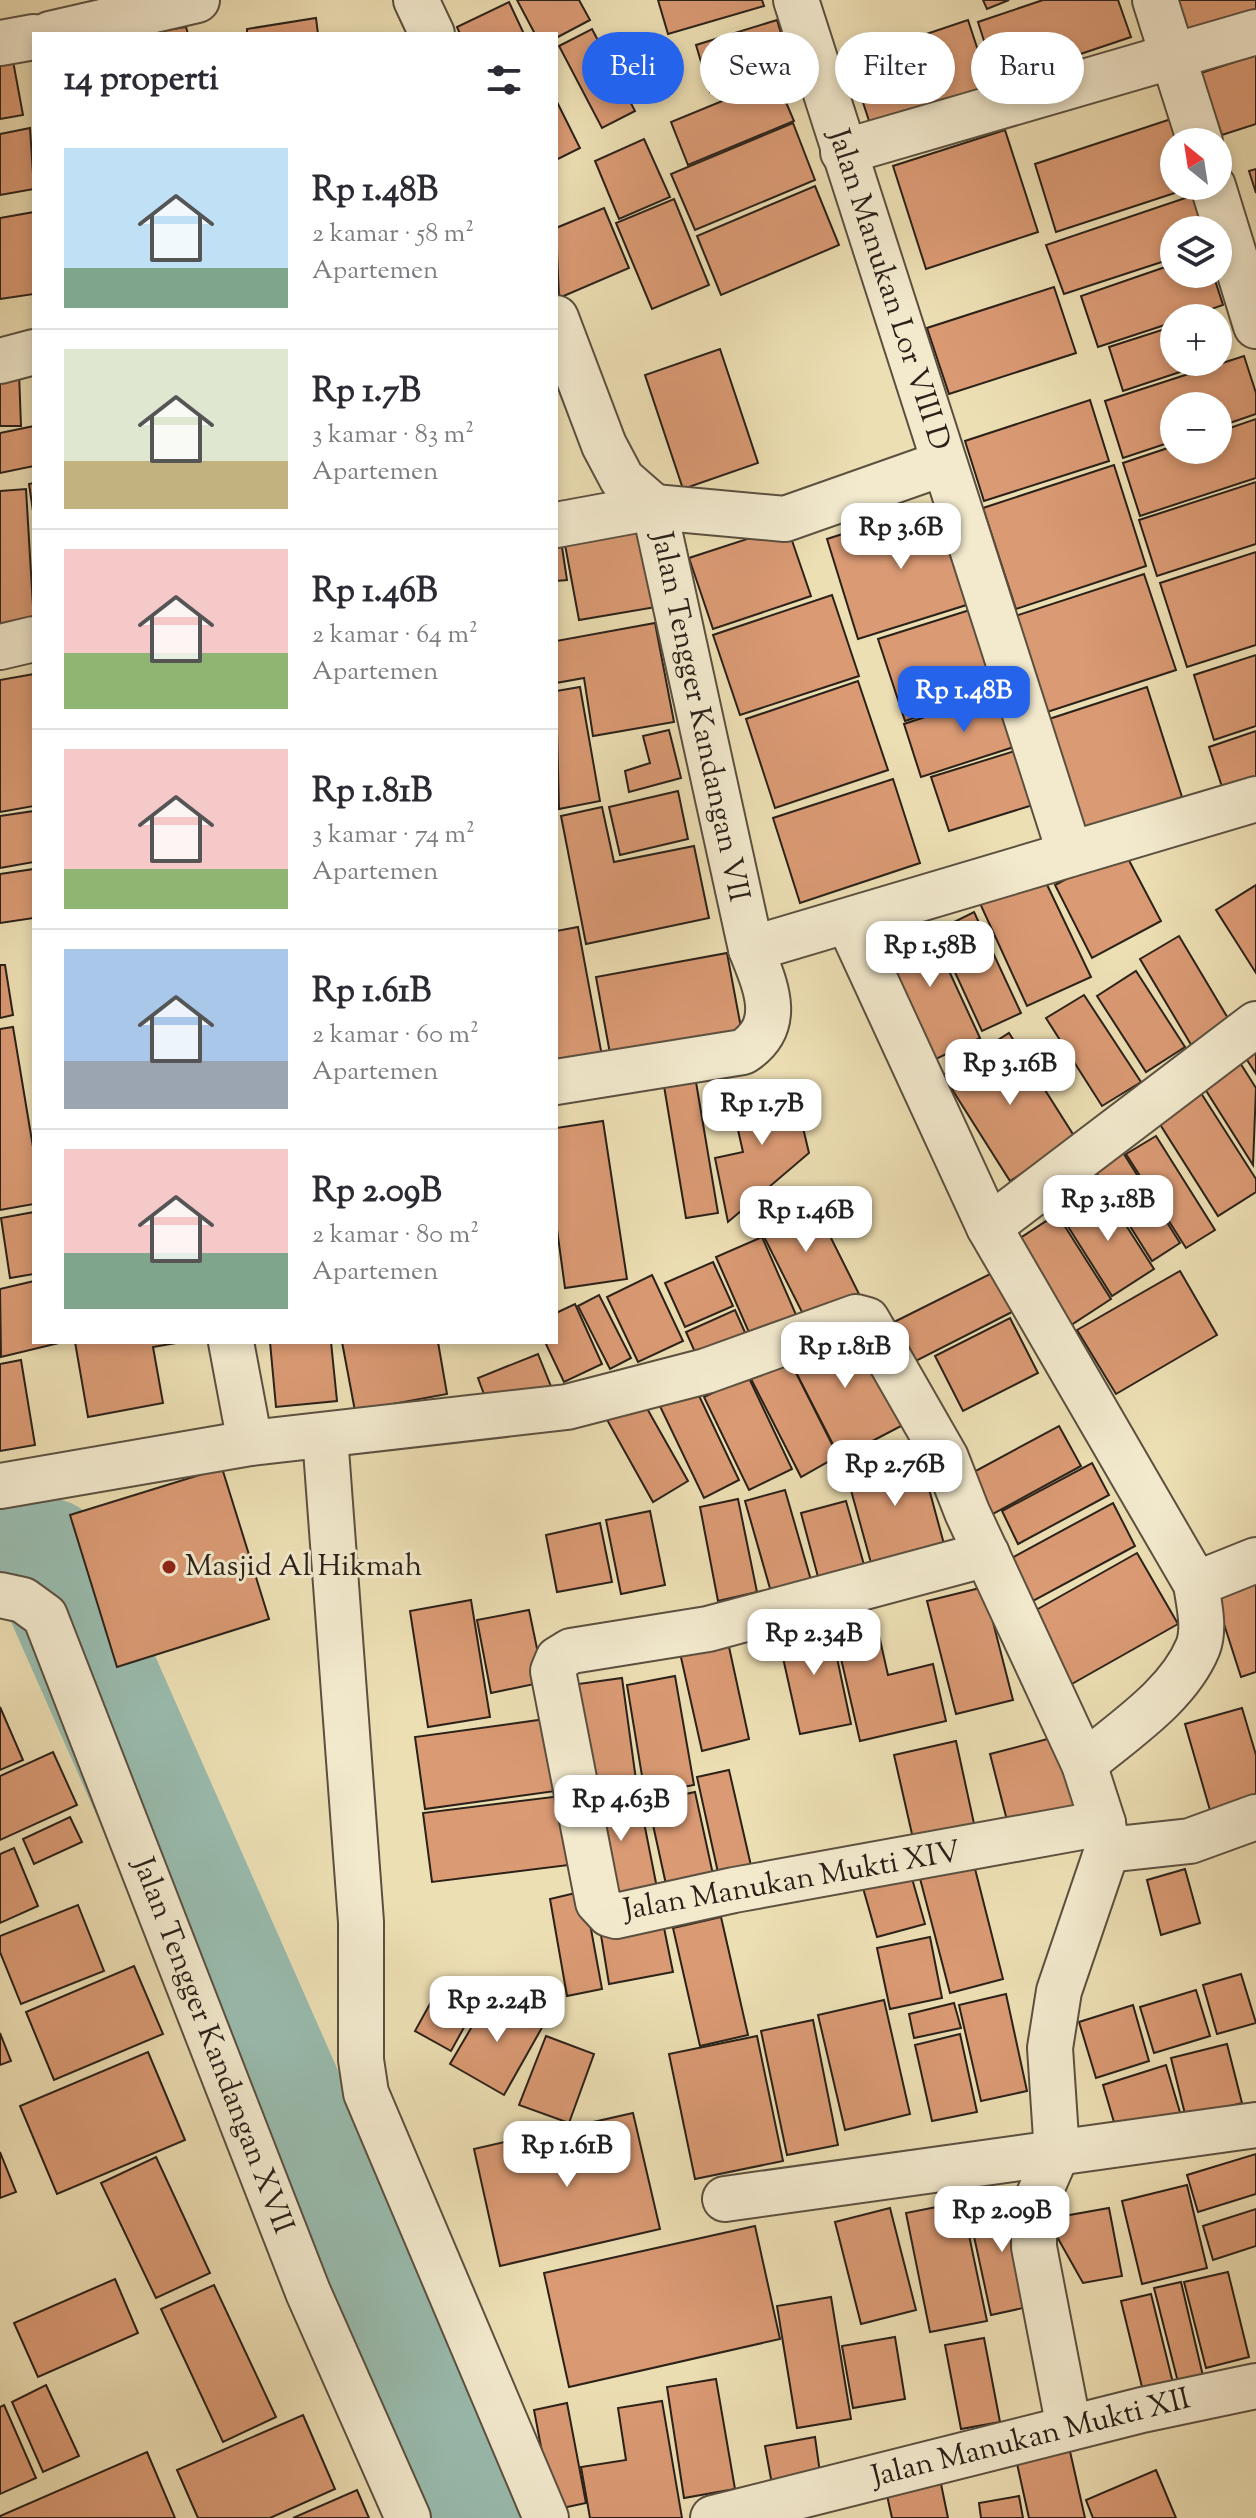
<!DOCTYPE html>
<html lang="id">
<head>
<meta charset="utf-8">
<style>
	:root { --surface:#fff; --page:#f7f7f7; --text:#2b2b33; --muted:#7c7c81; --line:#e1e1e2; --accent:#2563eb }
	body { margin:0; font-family:"Sorts Mill Goudy",serif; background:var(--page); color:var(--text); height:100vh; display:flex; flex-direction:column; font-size:30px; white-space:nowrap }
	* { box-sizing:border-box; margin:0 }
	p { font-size:26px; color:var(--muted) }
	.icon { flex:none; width:44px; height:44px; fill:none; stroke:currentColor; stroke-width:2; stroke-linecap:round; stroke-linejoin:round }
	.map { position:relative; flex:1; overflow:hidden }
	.details { position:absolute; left:32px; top:32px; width:526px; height:1312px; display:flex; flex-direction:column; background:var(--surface); border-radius:0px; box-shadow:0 4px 12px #0003 }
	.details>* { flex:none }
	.top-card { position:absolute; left:582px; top:32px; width:554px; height:72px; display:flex; gap:16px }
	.needle { width:52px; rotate:330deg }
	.controls { position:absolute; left:1160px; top:128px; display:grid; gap:16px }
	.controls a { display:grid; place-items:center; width:72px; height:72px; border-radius:50%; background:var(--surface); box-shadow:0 4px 12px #0003; font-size:40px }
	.price { position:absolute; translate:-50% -68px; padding:0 18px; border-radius:16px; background:#fff; color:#222; font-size:26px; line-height:52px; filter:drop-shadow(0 2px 4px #0008) }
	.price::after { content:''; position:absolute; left:50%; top:48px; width:24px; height:18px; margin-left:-12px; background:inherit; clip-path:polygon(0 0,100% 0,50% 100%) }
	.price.selected { background:var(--accent); color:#fff }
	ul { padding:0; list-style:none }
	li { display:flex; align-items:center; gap:24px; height:200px; padding:0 32px }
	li+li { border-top:2px solid var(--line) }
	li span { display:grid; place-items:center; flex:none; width:224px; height:160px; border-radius:0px; color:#555 }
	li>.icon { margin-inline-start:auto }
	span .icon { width:96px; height:96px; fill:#fffc; stroke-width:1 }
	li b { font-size:34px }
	h2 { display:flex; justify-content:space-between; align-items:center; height:96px; padding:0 32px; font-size:34px }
	.pill { padding:0 28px; border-radius:36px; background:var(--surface); box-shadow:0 4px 12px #0003; font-size:28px; line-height:72px }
	.pill.selected { background:var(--accent); color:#fff }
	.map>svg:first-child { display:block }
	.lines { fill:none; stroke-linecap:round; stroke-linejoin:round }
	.river { stroke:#99bcaf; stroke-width:118 }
	.building { fill:#da9a74; stroke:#2a2119; stroke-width:2 }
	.minor-casing { stroke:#5b5040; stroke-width:48 }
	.minor { stroke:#f3eace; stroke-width:44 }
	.poi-dot { fill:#8f2418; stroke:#f3eace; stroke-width:3 }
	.labels { text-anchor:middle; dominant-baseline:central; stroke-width:6; stroke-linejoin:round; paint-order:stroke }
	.street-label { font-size:30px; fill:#2a2119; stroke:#f3eace }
	.poi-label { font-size:30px; fill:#2a2119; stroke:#f3eace; text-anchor:start }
</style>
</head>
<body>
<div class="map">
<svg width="1256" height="2518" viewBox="0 0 1256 2518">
	<rect width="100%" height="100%" fill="#eddfb4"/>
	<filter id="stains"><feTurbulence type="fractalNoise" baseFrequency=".0025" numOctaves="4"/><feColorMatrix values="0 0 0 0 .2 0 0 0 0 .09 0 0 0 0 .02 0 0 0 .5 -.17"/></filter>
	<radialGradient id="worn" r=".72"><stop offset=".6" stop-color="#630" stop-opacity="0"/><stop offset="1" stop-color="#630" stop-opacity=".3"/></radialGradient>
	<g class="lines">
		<path class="river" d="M0,1560L47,1557L471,2518"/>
	</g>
	<g class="building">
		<path d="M517,0H579L590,20L556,38V34H535Z"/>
		<path d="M658,0H762L764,6L668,34Z"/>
		<path d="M983,0H1009L987,9Z"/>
		<path d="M1043,0H1118L1131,37L997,82L978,22Z"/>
		<path d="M1172,0H1256V12L1182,33Z"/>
		<path d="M509,2L524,34H460L457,27Z"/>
		<path d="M316,18L318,34H247V29Z"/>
		<path d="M777,20L791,66L710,92L696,45Z"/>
		<path d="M968,20L993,96L874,136L849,60Z"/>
		<path d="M186,27L188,34H140Z"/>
		<path d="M592,29L635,111L602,128L559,46Z"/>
		<path d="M1256,55V124L1222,135L1201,73Z"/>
		<path d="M13,61L23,115L0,119V64Z"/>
		<path d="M776,79L794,121L688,165L671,122Z"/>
		<path d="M556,100L580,148L556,160Z"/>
		<path d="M1174,118L1182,142H1174V186H1196L1056,232L1035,164Z"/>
		<path d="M793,123L815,180L695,230L671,174Z"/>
		<path d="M30,128L34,189L0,195V134Z"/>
		<path d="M1005,130L1038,232L926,269L893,166Z"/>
		<path d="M644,139L670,197L619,219L595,161Z"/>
		<path d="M1256,169V193L1249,171Z"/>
		<path d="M815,186L839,245L721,295L697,236Z"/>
		<path d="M1200,193L1213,230H1174V258L1064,294L1046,245Z"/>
		<path d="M674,199L709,285L652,309L616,223Z"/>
		<path d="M604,208L629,268L559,298L556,228Z"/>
		<path d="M34,212V294L0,299V218Z"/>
		<path d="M1174,264V274H1213L1223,305L1186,318H1174V322L1098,347L1081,296Z"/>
		<path d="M1054,287L1076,353L949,394L927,328Z"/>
		<path d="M1174,326V362L1204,364L1123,391L1109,347Z"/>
		<path d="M720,349L758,463L683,489L645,375Z"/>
		<path d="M1244,356L1256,393V414L1218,427V406H1174V441L1123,458L1105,401Z"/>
		<path d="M19,372L21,426H0V373Z"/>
		<path d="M1090,400L1109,461L984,501L965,441Z"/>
		<path d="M1256,419V478L1140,516L1123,463L1174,446V450H1218V432Z"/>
		<path d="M34,426V466L0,473V433Z"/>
		<path d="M1114,465L1146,566L1016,609L983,508Z"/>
		<path d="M1256,482V544L1157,576L1139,520Z"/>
		<path d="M34,483V518L29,484Z"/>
		<path d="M26,489L34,623L0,625V491Z"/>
		<path d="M943,502L976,602L858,639L827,539Z"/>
		<path d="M639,519L656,607L579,620L563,534Z"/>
		<path d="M787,526L811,596L713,629L689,558Z"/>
		<path d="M562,547L567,580L556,581V548Z"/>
		<path d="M1256,552V645L1187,667L1160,583Z"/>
		<path d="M1144,574L1176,670L1044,713L1012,617Z"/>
		<path d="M832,595L859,676L740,715L713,635Z"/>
		<path d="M976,608L1001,689L905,721L878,639Z"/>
		<path d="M655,623L674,722L593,736L584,678L556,683V641Z"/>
		<path d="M1256,655V726L1214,740L1194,675Z"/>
		<path d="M34,674V806L0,812V680Z"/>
		<path d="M858,681L888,770L775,808L746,719Z"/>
		<path d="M580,687L600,801L559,809L556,691Z"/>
		<path d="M1147,687L1182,797L1082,830L1046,720Z"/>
		<path d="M1006,690L1023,744L921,777L904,724Z"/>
		<path d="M669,730L681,778L629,792L625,771L650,763L643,736Z"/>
		<path d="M1256,731V786L1225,796L1209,747Z"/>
		<path d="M1018,750L1036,804L949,831L931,777Z"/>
		<path d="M893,779L920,863L800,903L773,818Z"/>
		<path d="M678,791L688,839L620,855L609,807Z"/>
		<path d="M602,807L614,862L694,846L709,918L586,944L561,816Z"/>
		<path d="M34,811V862L0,868V816Z"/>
		<path d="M1123,849L1161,921L1092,958L1055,885Z"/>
		<path d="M34,869V918L0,923V874Z"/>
		<path d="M1040,870L1091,977L1027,1006L978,899Z"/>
		<path d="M1256,885V973L1216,910Z"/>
		<path d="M974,912L1021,1013L982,1031L936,931Z"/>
		<path d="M925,919L980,1038L936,1059L881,940Z"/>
		<path d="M578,927L602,1056L556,1066V931Z"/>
		<path d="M1179,936L1232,1025L1193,1048L1140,959Z"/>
		<path d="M727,953L742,1033L611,1059L596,977Z"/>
		<path d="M0,965H5L13,1015L0,1018Z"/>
		<path d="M1136,971L1185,1047L1146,1072L1097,996Z"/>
		<path d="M1084,995L1141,1082L1102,1106L1046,1018Z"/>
		<path d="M13,1027L34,1153V1204L0,1210V1029Z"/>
		<path d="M1009,1033L1076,1139L1010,1181L943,1075Z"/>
		<path d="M1256,1043V1074L1242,1052Z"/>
		<path d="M1237,1058L1256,1088L1253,1165L1200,1081Z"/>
		<path d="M696,1082L718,1213L686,1218L664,1086Z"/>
		<path d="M793,1086L809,1153L728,1222L715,1158L743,1152L731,1099Z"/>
		<path d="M1199,1090L1256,1179V1192L1218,1216L1156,1118Z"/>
		<path d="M603,1121L627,1279L565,1288L556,1222V1128Z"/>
		<path d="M1156,1136L1215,1230L1186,1248L1126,1154Z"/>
		<path d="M1122,1151L1180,1243L1152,1261L1094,1169Z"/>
		<path d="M806,1188L859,1294L806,1320L753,1215Z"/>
		<path d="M1104,1191L1154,1269L1112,1296L1062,1217Z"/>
		<path d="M34,1212V1274L10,1278L1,1218Z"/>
		<path d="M1057,1214L1111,1299L1065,1329L1011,1244Z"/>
		<path d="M762,1237L797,1317L751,1337L716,1257Z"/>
		<path d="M713,1262L733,1306L685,1327L665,1283Z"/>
		<path d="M1180,1271L1217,1335L1116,1394L1077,1330Z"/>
		<path d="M994,1272L1014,1311L906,1366L886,1326Z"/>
		<path d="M652,1275L683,1341L638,1362L607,1297Z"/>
		<path d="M34,1281V1342H63L1,1357L0,1289Z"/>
		<path d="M599,1295L631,1358L610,1369L578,1306Z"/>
		<path d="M575,1304L602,1364L564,1382L545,1342H556V1313Z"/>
		<path d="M735,1310L752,1348L703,1370L686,1332Z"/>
		<path d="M1010,1318L1038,1373L963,1411L935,1356Z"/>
		<path d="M850,1322L903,1425L840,1458L787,1355Z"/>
		<path d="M75,1342H182L153,1347L163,1403L88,1417Z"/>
		<path d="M270,1342H331L337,1401L276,1407Z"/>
		<path d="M342,1342H438L447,1394L355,1411Z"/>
		<path d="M538,1354L552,1389L491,1413L478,1378Z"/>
		<path d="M789,1359L838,1456L801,1477L751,1379Z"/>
		<path d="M21,1360L35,1445L0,1451V1364Z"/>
		<path d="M748,1376L792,1469L749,1490L704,1397Z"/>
		<path d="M693,1383L739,1480L704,1498L657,1400Z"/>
		<path d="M636,1389L688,1481L653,1502L601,1409Z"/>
		<path d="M1059,1426L1081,1466L980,1521L959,1480Z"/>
		<path d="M919,1452L944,1544L871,1563L846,1472Z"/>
		<path d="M1092,1463L1109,1495L1018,1544L1002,1511Z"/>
		<path d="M222,1468L269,1619L117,1667L70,1515Z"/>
		<path d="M785,1490L815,1594L775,1606L745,1501Z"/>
		<path d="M738,1499L757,1592L718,1601L700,1507Z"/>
		<path d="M846,1501L868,1579L822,1592L801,1513Z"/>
		<path d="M1113,1503L1135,1546L1020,1608L997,1566Z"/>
		<path d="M650,1511L665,1585L621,1594L606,1520Z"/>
		<path d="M600,1523L612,1582L557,1592L546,1535Z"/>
		<path d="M1137,1553L1178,1624L1070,1685L1029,1614Z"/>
		<path d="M1256,1579V1672L1241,1677L1214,1593Z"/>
		<path d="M984,1587L1013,1700L956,1714L927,1601Z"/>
		<path d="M471,1600L490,1717L428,1727L410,1611Z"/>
		<path d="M529,1610L544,1682L491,1693L477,1620Z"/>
		<path d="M829,1620L851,1724L800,1734L777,1631Z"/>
		<path d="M878,1631L888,1675L933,1664L946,1721L860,1741L837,1641Z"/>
		<path d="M726,1633L749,1739L702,1751L678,1644Z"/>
		<path d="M675,1676L694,1785L645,1794L627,1685Z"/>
		<path d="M622,1678L636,1780L584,1787L571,1685Z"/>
		<path d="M0,1707L23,1760L0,1770Z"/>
		<path d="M1242,1708L1256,1755V1811L1214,1824L1185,1724Z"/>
		<path d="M553,1718L563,1790L425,1809L415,1737Z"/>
		<path d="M1059,1736L1080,1818L1011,1836L990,1754Z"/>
		<path d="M956,1741L978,1842L917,1856L894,1755Z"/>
		<path d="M53,1752L77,1805L0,1840V1776Z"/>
		<path d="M729,1770L752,1870L719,1877L697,1777Z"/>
		<path d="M637,1787L657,1888L605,1899L585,1797Z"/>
		<path d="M695,1792L714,1879L667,1889L648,1802Z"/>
		<path d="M569,1795L577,1864L432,1882L423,1813Z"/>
		<path d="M70,1817L82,1842L34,1864L23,1839Z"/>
		<path d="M14,1848L38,1906L0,1923V1854Z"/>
		<path d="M971,1853L1003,1979L950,1993L917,1867Z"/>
		<path d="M909,1868L925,1924L877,1937L861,1881Z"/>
		<path d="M1185,1869L1200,1923L1161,1935L1147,1880Z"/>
		<path d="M584,1891L602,1989L567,1996L550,1899Z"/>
		<path d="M78,1905L104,1971L21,2004L0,1952V1936Z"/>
		<path d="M721,1917L748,2035L700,2046L673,1928Z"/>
		<path d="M662,1918L673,1972L609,1984L600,1929Z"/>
		<path d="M930,1937L942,1998L890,2009L877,1948Z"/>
		<path d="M134,1966L163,2034L54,2080L26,2012Z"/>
		<path d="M1241,1974L1256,2023L1217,2034L1203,1985Z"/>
		<path d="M1196,1990L1210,2036L1154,2053L1140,2007Z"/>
		<path d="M437,1991L473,2011L451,2051L415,2031Z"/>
		<path d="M491,1994L544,2024L504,2095L450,2064Z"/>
		<path d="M1006,1994L1027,2091L981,2101L959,2005Z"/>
		<path d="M884,2000L910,2114L845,2130L818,2015Z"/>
		<path d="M954,2003L961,2028L914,2038L909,2014Z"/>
		<path d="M1133,2005L1149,2061L1096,2078L1079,2022Z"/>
		<path d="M813,2020L838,2145L787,2155L761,2031Z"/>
		<path d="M0,2033L11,2061L0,2065Z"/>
		<path d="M960,2034L977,2112L932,2121L915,2045Z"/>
		<path d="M546,2036L594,2054L569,2123L519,2105Z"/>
		<path d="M757,2036L783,2161L695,2179L669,2054Z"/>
		<path d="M1227,2044L1242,2103L1186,2118L1171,2058Z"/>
		<path d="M148,2052L185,2140L57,2194L20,2106Z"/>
		<path d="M1166,2065L1182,2119L1119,2139L1103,2085Z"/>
		<path d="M633,2113L660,2229L500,2266L474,2149Z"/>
		<path d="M0,2152L16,2192L0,2198Z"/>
		<path d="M1256,2154V2194L1198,2212L1187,2175Z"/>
		<path d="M156,2157L210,2273L156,2298L101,2183Z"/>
		<path d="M1187,2185L1207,2268L1142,2284L1122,2201Z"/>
		<path d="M1013,2194L1037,2305L991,2315L967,2204Z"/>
		<path d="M962,2202L987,2321L930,2332L906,2213Z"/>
		<path d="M890,2208L916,2310L861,2324L835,2222Z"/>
		<path d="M1109,2208L1122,2276L1083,2283L1047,2219Z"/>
		<path d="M1256,2209V2246L1213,2260L1203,2226Z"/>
		<path d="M755,2226L780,2339L569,2387L544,2273Z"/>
		<path d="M1228,2272L1249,2357L1206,2368L1184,2282Z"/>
		<path d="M115,2279L138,2333L38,2377L14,2323Z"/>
		<path d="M1181,2282L1203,2376L1178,2382L1154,2288Z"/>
		<path d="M214,2285L276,2417L223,2442L161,2309Z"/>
		<path d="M1151,2294L1173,2383L1143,2391L1121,2301Z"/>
		<path d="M831,2297L851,2419L797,2428L777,2306Z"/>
		<path d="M895,2337L905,2399L853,2408L842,2346Z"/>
		<path d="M984,2338L1000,2422L961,2429L945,2345Z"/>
		<path d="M716,2379L735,2489L684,2498L667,2387Z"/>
		<path d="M46,2385L79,2456L43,2472L12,2402Z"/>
		<path d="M662,2401L682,2518H590L581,2467L626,2460L618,2408Z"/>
		<path d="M567,2403L586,2503L553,2510L534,2410Z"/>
		<path d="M4,2405L36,2478L0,2494V2407Z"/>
		<path d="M303,2415L335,2489L270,2518H198L177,2470Z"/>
		<path d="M815,2437L821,2480L773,2490L765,2446Z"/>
		<path d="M1067,2438L1085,2518H1029L1014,2450Z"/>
		<path d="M147,2452L175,2518H0V2516Z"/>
		<path d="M1156,2470L1176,2518H1093L1086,2500Z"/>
		<path d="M940,2479L948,2518H892L886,2491Z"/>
		<path d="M357,2490L369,2518H293Z"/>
		<path d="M1019,2496L1023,2518H981L979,2503Z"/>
	</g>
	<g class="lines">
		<defs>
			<g id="minor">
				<path d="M416,0L432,34"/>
				<path d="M796,0L1070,854"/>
				<path d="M1155,0L1200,142"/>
				<path d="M50,34L197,0"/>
				<path d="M0,43L34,37"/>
				<path d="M843,152L1256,32"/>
				<path d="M1213,186L1256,326"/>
				<path d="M556,318L604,445L622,479L654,507L751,949C766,987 784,1025 743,1052L556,1082"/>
				<path d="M0,361L34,352"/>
				<path d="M556,525L654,507L785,519L944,463"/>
				<path d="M0,647L34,639"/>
				<path d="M848,921L989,1227L1196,1584C1199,1604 1205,1628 1198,1647C1178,1696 1123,1731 1084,1764"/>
				<path d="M751,949L1256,799"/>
				<path d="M989,1227L1256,1024"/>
				<path d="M231,1342L250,1443"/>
				<path d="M325,1436L361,1922V2060L366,2093L546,2518"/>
				<path d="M0,1486L250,1443L567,1407L706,1371L856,1317L867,1320L946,1458L967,1512L1084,1764L1103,1823L1107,1850L1059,1991L1050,2048L1057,2153L1034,2206V2247L1069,2428"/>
				<path d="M987,1554L708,1629L571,1651L558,1659L553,1671L598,1902L609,1914L616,1916L734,1890L1103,1823"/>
				<path d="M1196,1584L1256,1560"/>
				<path d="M0,1595L23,1600L45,1616L308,2292L408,2518"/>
				<path d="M1107,1850L1190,1841L1256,1817"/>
				<path d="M725,2199L1256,2125"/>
				<path d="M713,2518L1142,2410L1256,2386"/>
			</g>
		</defs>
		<use href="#minor" class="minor-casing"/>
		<use href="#minor" class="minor"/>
	</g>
	<circle class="poi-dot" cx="169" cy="1567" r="8"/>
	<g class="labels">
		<g class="street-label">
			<text transform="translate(888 290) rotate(72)">Jalan Manukan Lor VIII D</text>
			<text transform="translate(699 717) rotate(78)">Jalan Tengger Kandangan VII</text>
			<text transform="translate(792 1882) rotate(-10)">Jalan Manukan Mukti XIV</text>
			<text transform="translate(212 2046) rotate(69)">Jalan Tengger Kandangan XVII</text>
			<text transform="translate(1031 2439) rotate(-14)">Jalan Manukan Mukti XII</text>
		</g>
		<g class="poi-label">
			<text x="185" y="1567">Masjid Al Hikmah</text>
		</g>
	</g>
	<rect width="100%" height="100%" filter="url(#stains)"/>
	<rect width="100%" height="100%" fill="url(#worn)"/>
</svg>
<div class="controls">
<a><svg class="needle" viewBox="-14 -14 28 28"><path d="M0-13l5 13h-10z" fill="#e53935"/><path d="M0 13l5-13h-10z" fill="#7c7c81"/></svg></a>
<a><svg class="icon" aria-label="layers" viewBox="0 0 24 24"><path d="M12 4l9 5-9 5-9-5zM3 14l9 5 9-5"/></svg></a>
<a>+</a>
<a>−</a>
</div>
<b class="price" style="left:901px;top:571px">Rp 3.6B</b>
<b class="price selected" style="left:964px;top:734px">Rp 1.48B</b>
<b class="price" style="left:930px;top:989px">Rp 1.58B</b>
<b class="price" style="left:1010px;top:1107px">Rp 3.16B</b>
<b class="price" style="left:762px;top:1147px">Rp 1.7B</b>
<b class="price" style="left:1108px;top:1243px">Rp 3.18B</b>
<b class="price" style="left:806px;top:1254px">Rp 1.46B</b>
<b class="price" style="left:845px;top:1390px">Rp 1.81B</b>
<b class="price" style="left:895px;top:1508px">Rp 2.76B</b>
<b class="price" style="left:814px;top:1677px">Rp 2.34B</b>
<b class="price" style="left:621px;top:1843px">Rp 4.63B</b>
<b class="price" style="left:497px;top:2044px">Rp 2.24B</b>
<b class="price" style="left:567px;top:2189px">Rp 1.61B</b>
<b class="price" style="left:1002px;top:2254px">Rp 2.09B</b>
<div class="top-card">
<a class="pill selected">Beli</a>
<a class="pill">Sewa</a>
<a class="pill">Filter</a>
<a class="pill">Baru</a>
</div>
<section class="details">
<h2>14 properti<svg class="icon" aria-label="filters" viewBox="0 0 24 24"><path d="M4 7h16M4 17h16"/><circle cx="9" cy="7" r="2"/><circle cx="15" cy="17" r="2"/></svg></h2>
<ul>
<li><span style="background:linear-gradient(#bfe0f5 75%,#7fa58c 0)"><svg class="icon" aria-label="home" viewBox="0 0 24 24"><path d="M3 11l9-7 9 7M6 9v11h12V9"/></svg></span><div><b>Rp 1.48B</b><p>2 kamar · 58 m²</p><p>Apartemen</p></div></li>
<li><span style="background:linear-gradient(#dfe7d0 70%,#c2b280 0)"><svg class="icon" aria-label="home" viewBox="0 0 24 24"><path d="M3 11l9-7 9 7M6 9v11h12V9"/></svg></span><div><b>Rp 1.7B</b><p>3 kamar · 83 m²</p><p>Apartemen</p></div></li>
<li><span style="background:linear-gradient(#f6c9c9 65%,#8fb573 0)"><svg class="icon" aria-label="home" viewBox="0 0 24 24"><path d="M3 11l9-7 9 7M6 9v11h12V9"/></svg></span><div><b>Rp 1.46B</b><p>2 kamar · 64 m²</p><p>Apartemen</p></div></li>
<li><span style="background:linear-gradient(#f6c9c9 75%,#8fb573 0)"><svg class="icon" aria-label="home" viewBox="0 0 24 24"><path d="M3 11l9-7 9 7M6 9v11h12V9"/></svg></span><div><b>Rp 1.81B</b><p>3 kamar · 74 m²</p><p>Apartemen</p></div></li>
<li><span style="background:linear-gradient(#a9c7e8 70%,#9aa5b1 0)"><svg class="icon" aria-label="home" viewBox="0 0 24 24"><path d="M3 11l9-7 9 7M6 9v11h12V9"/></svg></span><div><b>Rp 1.61B</b><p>2 kamar · 60 m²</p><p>Apartemen</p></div></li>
<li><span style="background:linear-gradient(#f6c9c9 65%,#7fa58c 0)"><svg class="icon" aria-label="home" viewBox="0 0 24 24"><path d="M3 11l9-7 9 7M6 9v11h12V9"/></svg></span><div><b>Rp 2.09B</b><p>2 kamar · 80 m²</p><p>Apartemen</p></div></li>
</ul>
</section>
</div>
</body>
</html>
